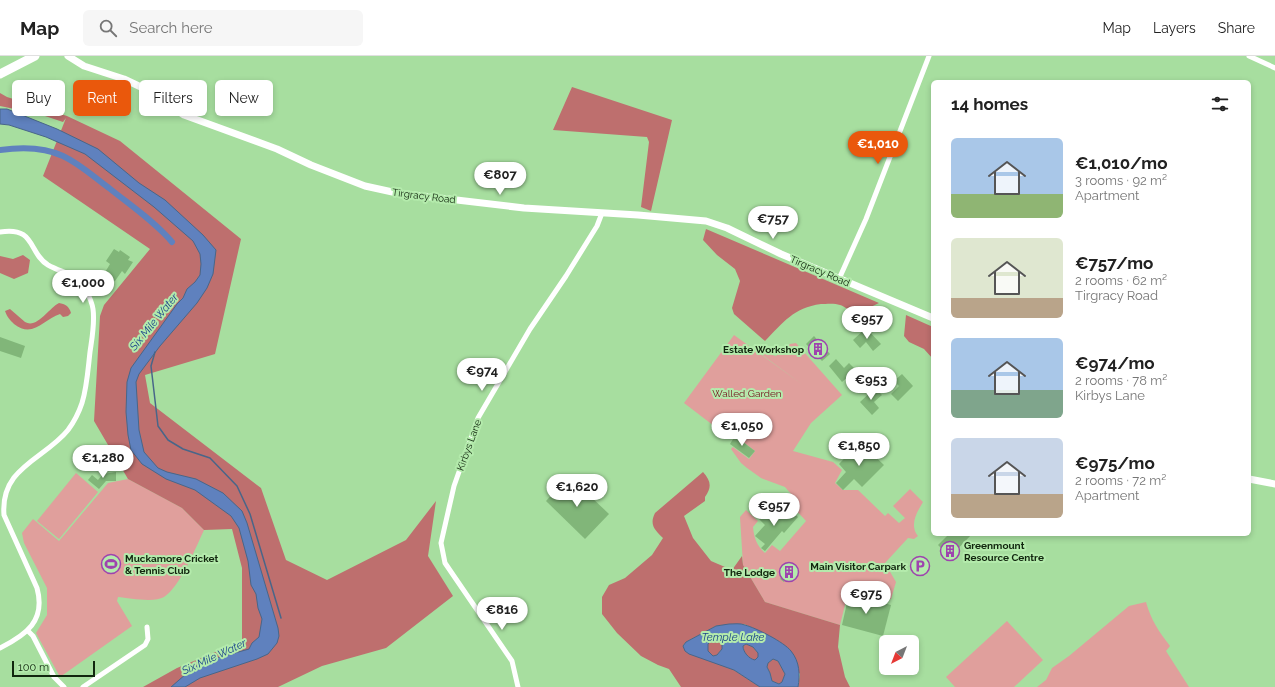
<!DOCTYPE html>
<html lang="en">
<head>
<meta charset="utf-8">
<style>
	:root { --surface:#fff; --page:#f6f6f6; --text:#222; --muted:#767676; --line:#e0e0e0; --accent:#ea580c }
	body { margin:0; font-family:Raleway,sans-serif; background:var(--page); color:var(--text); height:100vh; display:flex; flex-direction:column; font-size:15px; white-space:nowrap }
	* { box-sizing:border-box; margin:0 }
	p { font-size:13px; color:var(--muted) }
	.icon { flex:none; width:22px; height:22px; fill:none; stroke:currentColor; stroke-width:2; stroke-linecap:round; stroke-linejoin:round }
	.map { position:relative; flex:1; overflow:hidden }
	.sheet { position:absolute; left:931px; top:24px; width:320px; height:456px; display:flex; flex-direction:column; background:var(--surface); border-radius:6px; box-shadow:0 2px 6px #0003 }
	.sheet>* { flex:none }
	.top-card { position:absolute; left:12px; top:24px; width:380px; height:36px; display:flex; gap:8px }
	.needle { width:26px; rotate:222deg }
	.fabs { position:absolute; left:879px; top:579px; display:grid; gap:8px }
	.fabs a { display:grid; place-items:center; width:40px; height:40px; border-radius:6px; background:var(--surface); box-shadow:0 2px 6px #0003; font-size:20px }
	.scale { position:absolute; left:12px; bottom:10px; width:83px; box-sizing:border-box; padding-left:4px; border:2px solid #11260e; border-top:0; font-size:11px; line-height:14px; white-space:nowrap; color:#11260e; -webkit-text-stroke:3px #b4ebac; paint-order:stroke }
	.price { position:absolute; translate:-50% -34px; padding:0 9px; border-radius:14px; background:#fff; color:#222; font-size:13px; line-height:26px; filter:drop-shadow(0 1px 2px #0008) }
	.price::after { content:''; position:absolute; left:50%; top:24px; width:12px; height:9px; margin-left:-6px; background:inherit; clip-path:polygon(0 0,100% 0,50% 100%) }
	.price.selected { background:var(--accent); color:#fff }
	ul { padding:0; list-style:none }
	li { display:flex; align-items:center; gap:12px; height:100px; padding:0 20px }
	li span { display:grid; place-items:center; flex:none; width:112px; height:80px; border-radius:6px; color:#555 }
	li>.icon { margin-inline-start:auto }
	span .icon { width:48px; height:48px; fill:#fffc; stroke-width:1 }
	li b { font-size:17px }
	h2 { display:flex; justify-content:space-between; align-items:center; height:48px; padding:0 20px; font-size:17px }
	.tag { padding:0 14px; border-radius:6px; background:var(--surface); box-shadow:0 2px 6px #0003; font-size:14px; line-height:36px }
	.tag.selected { background:var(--accent); color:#fff }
	header { display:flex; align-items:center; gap:24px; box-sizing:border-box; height:56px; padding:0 20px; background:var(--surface); border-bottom:1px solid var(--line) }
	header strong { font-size:19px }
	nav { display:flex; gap:22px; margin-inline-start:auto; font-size:14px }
	.search { width:280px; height:36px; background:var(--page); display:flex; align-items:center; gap:10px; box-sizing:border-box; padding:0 14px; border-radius:6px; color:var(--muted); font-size:15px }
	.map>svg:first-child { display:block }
	.green { fill:#e09f9c }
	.forest { fill:#be6f6e }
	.water { fill:#5f81be; stroke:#486689; fill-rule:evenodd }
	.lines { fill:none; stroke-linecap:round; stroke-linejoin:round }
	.stream { stroke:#486689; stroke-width:1.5 }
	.canal { stroke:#5f81be; stroke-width:6 }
	.building { fill:#81b679 }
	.street { stroke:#fff; stroke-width:5 }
	.secondary { stroke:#fff; stroke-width:7 }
	.highway { stroke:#fff; stroke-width:9 }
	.labels { text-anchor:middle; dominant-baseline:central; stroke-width:4; stroke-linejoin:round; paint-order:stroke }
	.street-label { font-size:10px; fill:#11260e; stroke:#b4ebac }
	.poi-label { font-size:10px; font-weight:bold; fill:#11260e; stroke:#b4ebac; text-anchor:end }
	.park-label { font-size:10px; fill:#73101c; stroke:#b4ebac }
	.water-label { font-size:11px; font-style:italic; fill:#18408a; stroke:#b4ebac }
</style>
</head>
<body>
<header>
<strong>Map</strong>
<div class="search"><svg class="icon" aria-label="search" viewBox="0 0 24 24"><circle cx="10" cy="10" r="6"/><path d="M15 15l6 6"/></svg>Search here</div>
<nav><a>Map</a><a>Layers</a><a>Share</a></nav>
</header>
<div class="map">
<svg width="1275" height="631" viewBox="0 0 1275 631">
	<rect width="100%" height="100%" fill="#a7de9f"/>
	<g class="green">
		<path d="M734,279L803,329L757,295L776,300L790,288L796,287L842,339L811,367L793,395L833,406L842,414L835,427L843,434H858L885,460L888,457L899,467L905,462L893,450L910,433L923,446C917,456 909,469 918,480L914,483L908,482L885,507L896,526L891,543L869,537L868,542L848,537L840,569L765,546L743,509L740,461L746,454L758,465L753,471C754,482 757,490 765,497L772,489L780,495L806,465L792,450L798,446L785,431L761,422L747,412L741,407L731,393L733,391L749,403L755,395L734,379L735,377L722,368L718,373L684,347Z"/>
		<path d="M76,417L98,436L59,483L37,465Z"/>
		<path d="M128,423L182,452L204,474C196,491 180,531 164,541C154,547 129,542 118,541L117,545L132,570L60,621L36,577L47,559V532L24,487L22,477L33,463L59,485L108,427Z"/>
		<path d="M1146,546C1151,564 1159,576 1170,590L1166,595L1189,631H1037L1046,624L1052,612L1069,600L1129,550Z"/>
		<path d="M1007,565L1043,604L1014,631H955L946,621Z"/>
	</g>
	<g class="forest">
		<path d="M572,31L672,64L651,155L641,151L649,86L647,81L553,74Z"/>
		<path d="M0,37L7,41L67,60L120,85L241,183L215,298L145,319L150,347L261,432L286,504L327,524L406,484L436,445L428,500L453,540L386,592L322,610L278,631H143L177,612L242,585V512L232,473L204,474L182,452L128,423L94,365L100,260L104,249L150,193L43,120L66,62L63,66L39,58L0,50Z"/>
		<path d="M706,173L879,247L856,258C851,256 844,250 840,249C835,247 826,248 821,248C793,252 784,266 765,285L734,258L732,252L740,225L735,213L717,199L703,184Z"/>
		<path d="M23,199L30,204L28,217L14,223L0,217V200L13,203Z"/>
		<path d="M59,247C65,248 69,250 71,257L68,260L63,261L60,258C44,263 33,283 14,268C10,264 7,261 5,255L10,253C15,257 20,262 25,266C37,273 49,252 59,247Z"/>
		<path d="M906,259L933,271V303L924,293L909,286L904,280Z"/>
		<path d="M703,416C711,425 712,431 705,441V445L684,460L693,482L711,505L732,514L742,500L743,509L765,546L840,569L838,591L845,621L850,631H798L800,618L757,574L744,568L716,570L686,586L683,590L717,607L734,614L760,631H681L669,613L658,609L641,600L617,577L602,558V541L609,529L625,522L652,499L663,482C655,474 649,469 655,457Z"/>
		<path d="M718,582L722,587V593L717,599L713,600L708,595V588L712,584Z"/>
		<path d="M746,588L753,591L758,597V601L755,604C748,603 743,596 743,590Z"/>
		<path d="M773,603L778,605L785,618L782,627L779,628L772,625L770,617L767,611L768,607Z"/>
	</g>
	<g class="water">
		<path d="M0,53H7L57,73L98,93L139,127L165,144L203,179L216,194L213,218L207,232L197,247L160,290L139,318L136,326L139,374L144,396L158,412L167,416L196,423L223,437L242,455L247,467L278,572L279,580L277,587L268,598L257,603L200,622L185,631H171L194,611L210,604L249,593L252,587L259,581L262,563L258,552L256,538L251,529L248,505L239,472L231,460L195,434L166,423L142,408L131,394L128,379L126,356L127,326L131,312L177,248L183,242L187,233L195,226L200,219L201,208L200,198L193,185L154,151L85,98L46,81L9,69L0,68Z"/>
		<path d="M729,568C734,568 740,567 745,569C756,572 784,586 791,595C800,606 800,619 798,631H760L734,614L689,598L685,595L683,590L686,586L716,570ZM718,582L722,587V593L717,599L713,600L708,595V588L712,584ZM746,588L753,591L758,597V601L755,604C749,603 743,596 743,590ZM773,603L778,605L785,618L782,626L779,628L772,625L770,617L767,611L768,607Z"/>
	</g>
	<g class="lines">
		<path class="stream" d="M155,296L151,310L158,370L168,384L183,393L210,402L237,430L250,458L281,562"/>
		<path class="canal" d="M0,94C21,91 44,91 63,100C80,108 94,121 109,132C130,149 154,165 172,186"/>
	</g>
	<g class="building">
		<path d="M114,193L119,196L120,194L130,201L128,204L133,206L125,218L122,215L115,225L109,223L104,218L110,208L106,205Z"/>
		<path d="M866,272L881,288L873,295L866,286L860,292L853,284Z"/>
		<path d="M814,280L830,298L822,305L806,288Z"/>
		<path d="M0,281L25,290L21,302L0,295Z"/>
		<path d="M836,303L844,312L849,307L856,314L842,326L829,310Z"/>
		<path d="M902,318L913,330L898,345L891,338L899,330L894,325Z"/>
		<path d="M875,332L882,339L874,346L879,352L872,359L860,346Z"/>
		<path d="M735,380L755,395L749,402L730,388Z"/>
		<path d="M860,386L884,409L862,431L854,423L843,434L836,427L846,416L839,408Z"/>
		<path d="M116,416V425H106L99,433L88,424L92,419L98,424L103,418Z"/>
		<path d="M569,420L609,458L585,483L546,445Z"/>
		<path d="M766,452L770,456L769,458L777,465L788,452L798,461L784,477L782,475L765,495L761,492L765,488L755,480L765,469L758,462Z"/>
		<path d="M949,478H972L950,501L938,489Z"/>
		<path d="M788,512L798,520L793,525L788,521L784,526L780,523Z"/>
		<path d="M849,538L891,549L883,580L842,569Z"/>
	</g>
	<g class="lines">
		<g class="street">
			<path d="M1249,0L1275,12"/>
			<path d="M0,176C36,170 28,197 48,209C64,218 75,216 86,234C89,240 92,246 93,253C95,267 92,282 90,296C88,313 87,331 82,347C79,356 74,366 68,374C45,403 0,411 4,459L37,532C46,565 26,579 0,592"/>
			<path d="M839,223L866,163L929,0"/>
			<path d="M28,575L33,580L54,621L64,631"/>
			<path d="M83,631L145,589L148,583L147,571"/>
			<path d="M518,631L512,605L445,507L441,487L454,430L478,362L530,273L566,220L597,170L602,157"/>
		</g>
		<g class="secondary">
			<path d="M68,0L84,10L124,23L143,32L184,59L277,93L311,109L365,130L397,137L524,152L638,159L706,165L727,172L781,198L933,262"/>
			<path d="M1249,423L1275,428"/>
		</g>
		<path class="highway" d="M0,18L35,0"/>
	</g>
	<defs>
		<symbol id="building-ring" viewBox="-11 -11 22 22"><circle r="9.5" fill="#b4ebac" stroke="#9e43ae" stroke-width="1.5"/><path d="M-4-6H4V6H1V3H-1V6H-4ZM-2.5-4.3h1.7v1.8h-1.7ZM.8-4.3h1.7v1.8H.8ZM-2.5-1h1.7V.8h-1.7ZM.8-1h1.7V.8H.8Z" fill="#9e43ae"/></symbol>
		<symbol id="stadium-ring" viewBox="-11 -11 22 22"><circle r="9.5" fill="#b4ebac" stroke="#9e43ae" stroke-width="1.5"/><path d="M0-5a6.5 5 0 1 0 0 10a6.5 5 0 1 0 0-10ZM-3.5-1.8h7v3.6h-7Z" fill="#9e43ae"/></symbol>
		<symbol id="parking-ring" viewBox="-11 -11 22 22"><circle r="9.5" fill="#b4ebac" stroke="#9e43ae" stroke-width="1.5"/><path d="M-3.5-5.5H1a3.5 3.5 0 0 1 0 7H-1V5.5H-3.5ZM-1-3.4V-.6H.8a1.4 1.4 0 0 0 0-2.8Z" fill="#9e43ae"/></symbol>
	</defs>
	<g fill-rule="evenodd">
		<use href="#building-ring" x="807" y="282" width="22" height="22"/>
		<use href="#building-ring" x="939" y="484" width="22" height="22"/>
		<use href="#stadium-ring" x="100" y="497" width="22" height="22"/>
		<use href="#parking-ring" x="909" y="499" width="22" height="22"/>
		<use href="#building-ring" x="778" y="505" width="22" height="22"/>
	</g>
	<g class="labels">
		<g class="street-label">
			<text transform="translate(424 140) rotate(7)">Tirgracy Road</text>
			<text transform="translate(820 215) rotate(23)">Tirgracy Road</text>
			<text transform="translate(469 389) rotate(-70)">Kirbys Lane</text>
		</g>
		<g class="poi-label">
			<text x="804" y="293">Estate Workshop</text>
			<text x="964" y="489" text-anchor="start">Greenmount<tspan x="964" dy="12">Resource Centre</tspan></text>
			<text x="125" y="502" text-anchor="start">Muckamore Cricket<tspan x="125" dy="12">&amp; Tennis Club</tspan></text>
			<text x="906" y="510">Main Visitor Carpark</text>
			<text x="775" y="516">The Lodge</text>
		</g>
		<g class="park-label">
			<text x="747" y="337">Walled Garden</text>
		</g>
		<g class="water-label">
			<text transform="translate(154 266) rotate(-51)">Six Mile Water</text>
			<text x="733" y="581">Temple Lake</text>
			<text transform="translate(214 601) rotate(-25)">Six Mile Water</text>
		</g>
	</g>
</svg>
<div class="fabs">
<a><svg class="needle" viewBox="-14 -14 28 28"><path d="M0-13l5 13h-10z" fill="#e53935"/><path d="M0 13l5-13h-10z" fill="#767676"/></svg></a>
</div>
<div class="scale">100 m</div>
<b class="price selected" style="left:878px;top:109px">€1,010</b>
<b class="price" style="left:500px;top:140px">€807</b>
<b class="price" style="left:773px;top:184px">€757</b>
<b class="price" style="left:83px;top:248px">€1,000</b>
<b class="price" style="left:867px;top:284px">€957</b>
<b class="price" style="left:482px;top:336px">€974</b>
<b class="price" style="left:871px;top:345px">€953</b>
<b class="price" style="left:742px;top:391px">€1,050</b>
<b class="price" style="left:859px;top:411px">€1,850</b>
<b class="price" style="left:103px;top:423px">€1,280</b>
<b class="price" style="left:577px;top:452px">€1,620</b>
<b class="price" style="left:774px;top:471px">€957</b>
<b class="price" style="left:866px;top:559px">€975</b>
<b class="price" style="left:502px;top:575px">€816</b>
<div class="top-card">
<a class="tag">Buy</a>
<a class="tag selected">Rent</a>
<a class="tag">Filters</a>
<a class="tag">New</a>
</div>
<section class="sheet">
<h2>14 homes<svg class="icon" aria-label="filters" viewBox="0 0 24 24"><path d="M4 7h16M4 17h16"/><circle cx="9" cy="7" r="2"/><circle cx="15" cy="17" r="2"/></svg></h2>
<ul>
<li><span style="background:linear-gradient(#a9c7e8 70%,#8fb573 0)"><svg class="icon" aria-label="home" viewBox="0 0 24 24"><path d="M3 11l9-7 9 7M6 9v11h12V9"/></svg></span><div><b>€1,010/mo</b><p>3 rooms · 92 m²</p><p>Apartment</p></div></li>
<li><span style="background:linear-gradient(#dfe7d0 75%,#b9a48a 0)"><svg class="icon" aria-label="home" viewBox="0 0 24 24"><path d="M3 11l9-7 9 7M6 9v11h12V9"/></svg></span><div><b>€757/mo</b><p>2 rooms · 62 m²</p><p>Tirgracy Road</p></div></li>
<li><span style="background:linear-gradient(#a9c7e8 65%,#7fa58c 0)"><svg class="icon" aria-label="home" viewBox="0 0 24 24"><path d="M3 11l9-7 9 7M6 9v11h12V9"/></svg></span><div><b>€974/mo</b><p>2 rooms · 78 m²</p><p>Kirbys Lane</p></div></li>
<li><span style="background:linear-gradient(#c9d6e8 70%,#b9a48a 0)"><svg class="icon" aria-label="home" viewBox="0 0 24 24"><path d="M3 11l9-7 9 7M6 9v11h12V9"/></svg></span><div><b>€975/mo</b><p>2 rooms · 72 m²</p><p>Apartment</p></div></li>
</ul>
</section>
</div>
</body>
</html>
